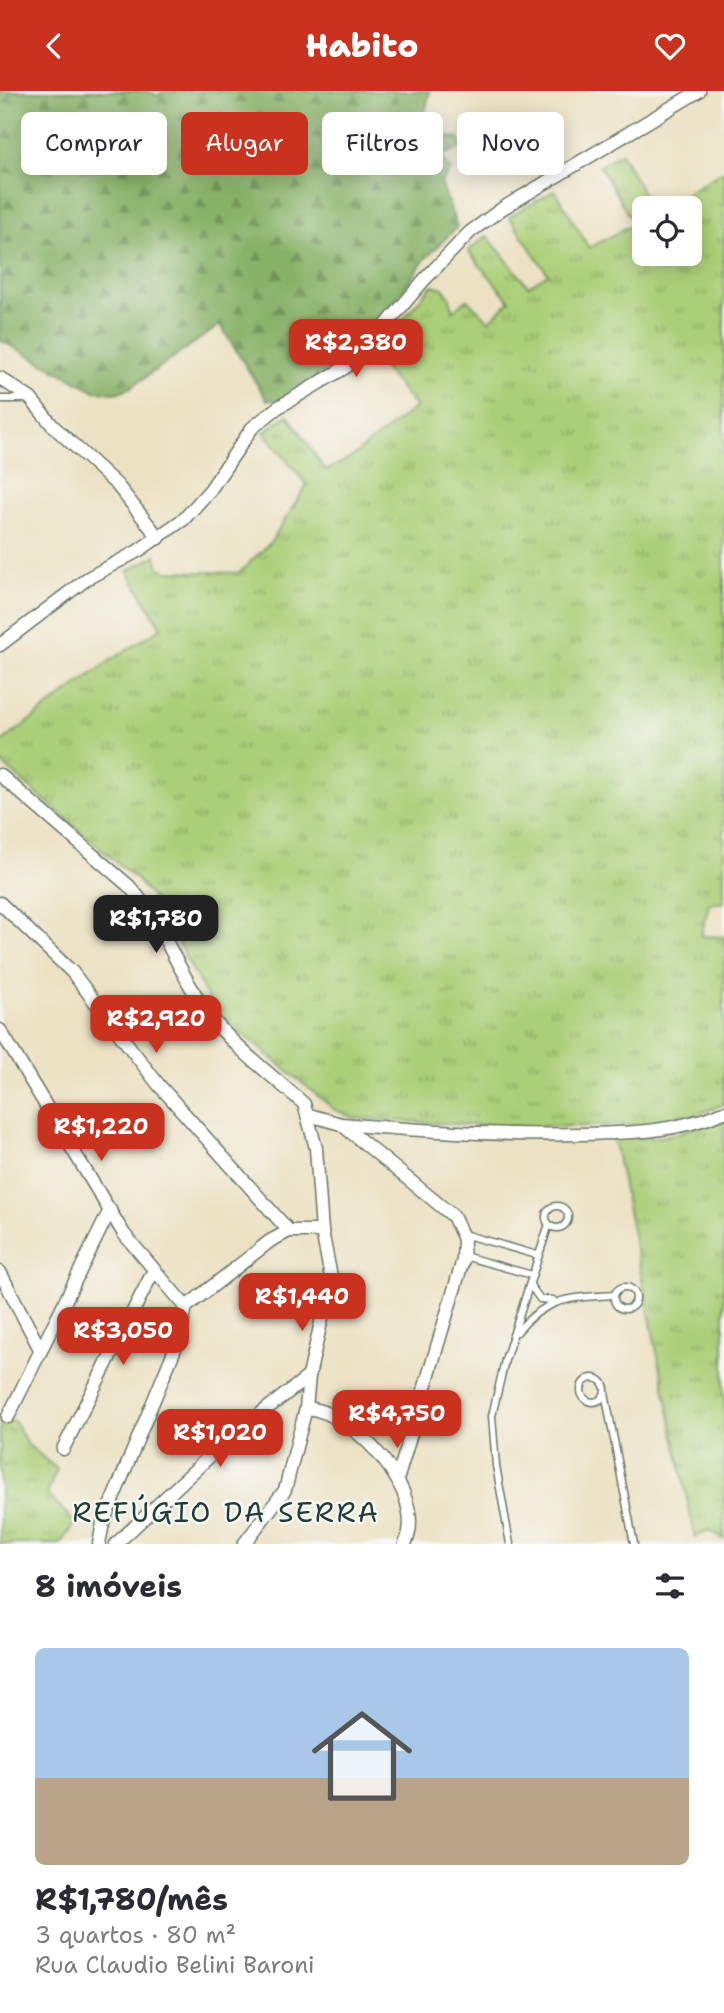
<!DOCTYPE html>
<html lang="pt">
<head>
<meta charset="utf-8">
<style>
	:root { --surface:#fff; --page:#f2f2f3; --text:#2b2b33; --muted:#7c7c81; --line:#e1e1e2; --accent:#c8321e }
	body { margin:0; font-family:"Shantell Sans",sans-serif; background:var(--page); color:var(--text); height:100vh; display:flex; flex-direction:column; font-size:26px; white-space:nowrap }
	* { box-sizing:border-box; margin:0 }
	p { font-size:23px; color:var(--muted) }
	.icon { flex:none; width:38px; height:38px; fill:none; stroke:currentColor; stroke-width:2; stroke-linecap:round; stroke-linejoin:round }
	.map { position:relative; height:1453px; overflow:hidden }
	.sheet { display:flex; flex-direction:column; background:var(--surface); flex:1 }
	.sheet>* { flex:none }
	.banner { position:absolute; left:21px; top:21px; width:682px; height:63px; display:flex; gap:14px }
	.controls { position:absolute; left:632px; top:105px; display:grid; gap:14px }
	.controls a { display:grid; place-items:center; width:70px; height:70px; border-radius:10px; background:var(--surface); box-shadow:0 4px 18px #0003; font-size:35px }
	.price { position:absolute; translate:-50% -60px; padding:0 16px; border-radius:14px; background:var(--accent); color:#fff; font-size:23px; line-height:46px; filter:drop-shadow(0 2px 4px #0008) }
	.price::after { content:''; position:absolute; left:50%; top:42px; width:21px; height:16px; margin-left:-10px; background:inherit; clip-path:polygon(0 0,100% 0,50% 100%) }
	.price.active { background:#222; color:#fff }
	ul { padding:0; list-style:none }
	li { display:grid; align-content:center; gap:14px; height:371px; padding:0 35px }
	li+li { border-top:2px solid var(--line) }
	li span { display:grid; place-items:center; height:217px; border-radius:10px; color:#555 }
	li>.icon { margin-inline-start:auto }
	span .icon { width:126px; height:126px; fill:#fffc; stroke-width:1 }
	li b { font-size:30px }
	h2 { display:flex; justify-content:space-between; align-items:center; height:84px; padding:0 35px; font-size:30px }
	.chip { padding:0 24px; border-radius:10px; background:var(--surface); box-shadow:0 4px 18px #0003; font-size:24px; line-height:63px }
	.chip.active { background:var(--accent); color:#fff }
	header { display:flex; justify-content:space-between; align-items:center; height:91px; padding:0 35px; background:var(--accent); color:#fff; font-size:32px; font-weight:800 }
	.map>svg:first-child { display:block }
	.grass { fill:url(#grass-tufts); stroke:#658656; stroke-width:2 }
	.forest { fill:url(#forest-firs); stroke:#54784e; stroke-width:2 }
	.lines { fill:none; stroke-linecap:round; stroke-linejoin:round }
	.service-casing { stroke:#677666; stroke-width:9 }
	.minor-casing { stroke:#677666; stroke-width:15 }
	.service { stroke:#fff; stroke-width:6 }
	.minor { stroke:#fff; stroke-width:12 }
	.labels { text-anchor:middle; dominant-baseline:central; stroke-width:5; stroke-linejoin:round; paint-order:stroke }
	.quarter-label { font-size:28px; letter-spacing:2px; fill:#1f3d34; stroke:#f6f6f2 }
</style>
</head>
<body>
<header><svg class="icon" aria-label="back" viewBox="0 0 24 24"><path d="M15 5l-7 7 7 7"/></svg>Habito<svg class="icon" aria-label="heart" viewBox="0 0 24 24"><path d="M12 20l-8-8c-3-5 5-10 8-4 3-6 11-1 8 4z"/></svg></header>
<div class="map">
<svg width="724" height="1453" viewBox="0 0 724 1453">
	<defs>
		<pattern id="grass-tufts" width="24" height="20" patternUnits="userSpaceOnUse" patternTransform="scale(1.75)"><rect width="24" height="20" fill="#abcf78"/><path d="M3 7l-1-3M5 7V3M7 7l1-3M15 17l-1-3M17 17v-4M19 17l1-3" fill="none" stroke="#8ba963"/></pattern>
		<pattern id="forest-firs" width="22" height="20" patternUnits="userSpaceOnUse" patternTransform="scale(1.75)"><rect width="22" height="20" fill="#88b268"/><path d="M5 1l3.5 6h-7zM16 11l3.5 6h-7z" fill="#6f9256"/></pattern>
	</defs>
	<rect width="100%" height="100%" fill="#f6f6f2"/>
	<filter id="ink" filterUnits="userSpaceOnUse"><feTurbulence type="fractalNoise" baseFrequency=".0143" numOctaves="2"/><feDisplacementMap in="SourceGraphic" scale="14" xChannelSelector="R" yChannelSelector="G"/><feConvolveMatrix kernelMatrix="1 2 1 2 8 2 1 2 1" color-interpolation-filters="sRGB"/></filter>
	<filter id="wash" filterUnits="userSpaceOnUse"><feTurbulence type="fractalNoise" baseFrequency=".00686" numOctaves="4" result="noise"/><feDisplacementMap in="SourceGraphic" scale="28" xChannelSelector="R" yChannelSelector="G"/><feGaussianBlur stdDeviation="1.57" result="paint"/><feColorMatrix in="noise" values="0 0 0 0 0 0 0 0 0 0 0 0 0 0 0 0 0 1.4 0 .05"/><feComposite in="paint" operator="in"/></filter>
	<g filter="url(#wash)">
		<rect width="100%" height="100%" fill="#ece1c2"/>
		<g class="grass">
			<path d="M621,62L651,117H644V163H690V117H661L724,80V811L709,813L701,845L724,846V1013C672,1036 639,1033 583,1035C506,1037 431,1032 354,1027L335,1019L215,920L155,810L136,788L0,671V652L111,569L161,537L128,480L156,464L159,477L166,480L239,482L270,452L307,394L264,341L288,324L326,380L353,365L416,316L373,264L432,194L443,197L450,207L453,220L467,208L489,230L510,210L468,160L487,145L528,195L548,183L509,126L555,99L589,157L634,133L600,75Z"/>
			<path d="M724,1029V1448L708,1439L695,1446L613,1046H662Z"/>
			<path d="M0,1326L15,1331L27,1353L57,1378L47,1403L76,1432L60,1453H0Z"/>
		</g>
		<path class="forest" d="M0,0H148L158,5L162,0H430L423,30L432,45L459,47L463,57L441,64L451,80L441,92L457,136L425,168L368,247L347,268L279,309H267L220,234L131,296L116,302L95,300L0,249Z"/>
	</g>
	<g filter="url(#ink)">
		<g class="lines">
			<defs>
				<g id="service">
					<path d="M0,308H29"/>
					<circle cx="557" cy="1126" r="11"/>
					<path d="M463,1143L537,1164"/>
					<path d="M464,1165L532,1184"/>
					<path d="M530,1194L540,1208L553,1209"/>
					<circle cx="625" cy="1207" r="11"/>
					<path d="M517,1241C547,1205 572,1207 614,1204"/>
					<circle cx="593" cy="1299" r="12"/>
					<path d="M605,1302L634,1453"/>
					<path d="M510,1453L496,1375L492,1325L505,1269L549,1133"/>
				</g>
				<g id="minor">
					<path d="M0,287L31,308L53,335L117,394L159,447"/>
					<path d="M0,554L88,487L138,460L184,428L210,399L252,337L277,317L346,276L365,259L424,189L470,141L503,117L699,0"/>
					<path d="M0,684L129,795C164,833 178,883 209,924C236,958 273,985 304,1013L316,1057L322,1140L331,1186L309,1285L306,1317L285,1399L244,1453"/>
					<path d="M0,812L72,881L158,993L289,1140"/>
					<path d="M0,939L124,1143L186,1216"/>
					<path d="M309,1024L341,1033L453,1125L464,1148L463,1169L398,1386"/>
					<path d="M341,1033C422,1040 501,1045 582,1043C632,1042 677,1041 724,1021"/>
					<path d="M0,1181L41,1260"/>
					<path d="M306,1317C353,1320 430,1403 405,1453"/>
					<path d="M8,1326L110,1119"/>
					<path d="M63,1358L154,1179"/>
					<path d="M99,1453L103,1432L179,1248L186,1216L270,1150L289,1140H322"/>
					<path d="M116,1453L228,1348L309,1285"/>
				</g>
			</defs>
			<use href="#service" class="service-casing"/>
			<use href="#minor" class="minor-casing"/>
			<use href="#service" class="service"/>
			<use href="#minor" class="minor"/>
		</g>
	</g>
	<g class="labels">
		<g class="quarter-label">
			<text x="226" y="1421">REFÚGIO DA SERRA</text>
		</g>
	</g>
</svg>
<div class="controls">
<a><svg class="icon" aria-label="locate" viewBox="0 0 24 24"><circle cx="12" cy="12" r="6"/><path d="M12 2v4M12 18v4M2 12h4M18 12h4"/></svg></a>
</div>
<b class="price" style="left:356px;top:288px">R$2,380</b>
<b class="price active" style="left:156px;top:864px">R$1,780</b>
<b class="price" style="left:156px;top:964px">R$2,920</b>
<b class="price" style="left:101px;top:1072px">R$1,220</b>
<b class="price" style="left:302px;top:1242px">R$1,440</b>
<b class="price" style="left:123px;top:1276px">R$3,050</b>
<b class="price" style="left:397px;top:1359px">R$4,750</b>
<b class="price" style="left:220px;top:1378px">R$1,020</b>
<div class="banner">
<a class="chip">Comprar</a>
<a class="chip active">Alugar</a>
<a class="chip">Filtros</a>
<a class="chip">Novo</a>
</div>
</div>
<section class="sheet">
<h2>8 imóveis<svg class="icon" aria-label="filters" viewBox="0 0 24 24"><path d="M4 7h16M4 17h16"/><circle cx="9" cy="7" r="2"/><circle cx="15" cy="17" r="2"/></svg></h2>
<ul>
<li><span style="background:linear-gradient(#a9c7e8 60%,#b9a48a 0)"><svg class="icon" aria-label="home" viewBox="0 0 24 24"><path d="M3 11l9-7 9 7M6 9v11h12V9"/></svg></span><div><b>R$1,780/mês</b><p>3 quartos · 80 m²</p><p>Rua Claudio Belini Baroni</p></div></li>
</ul>
</section>
</body>
</html>
